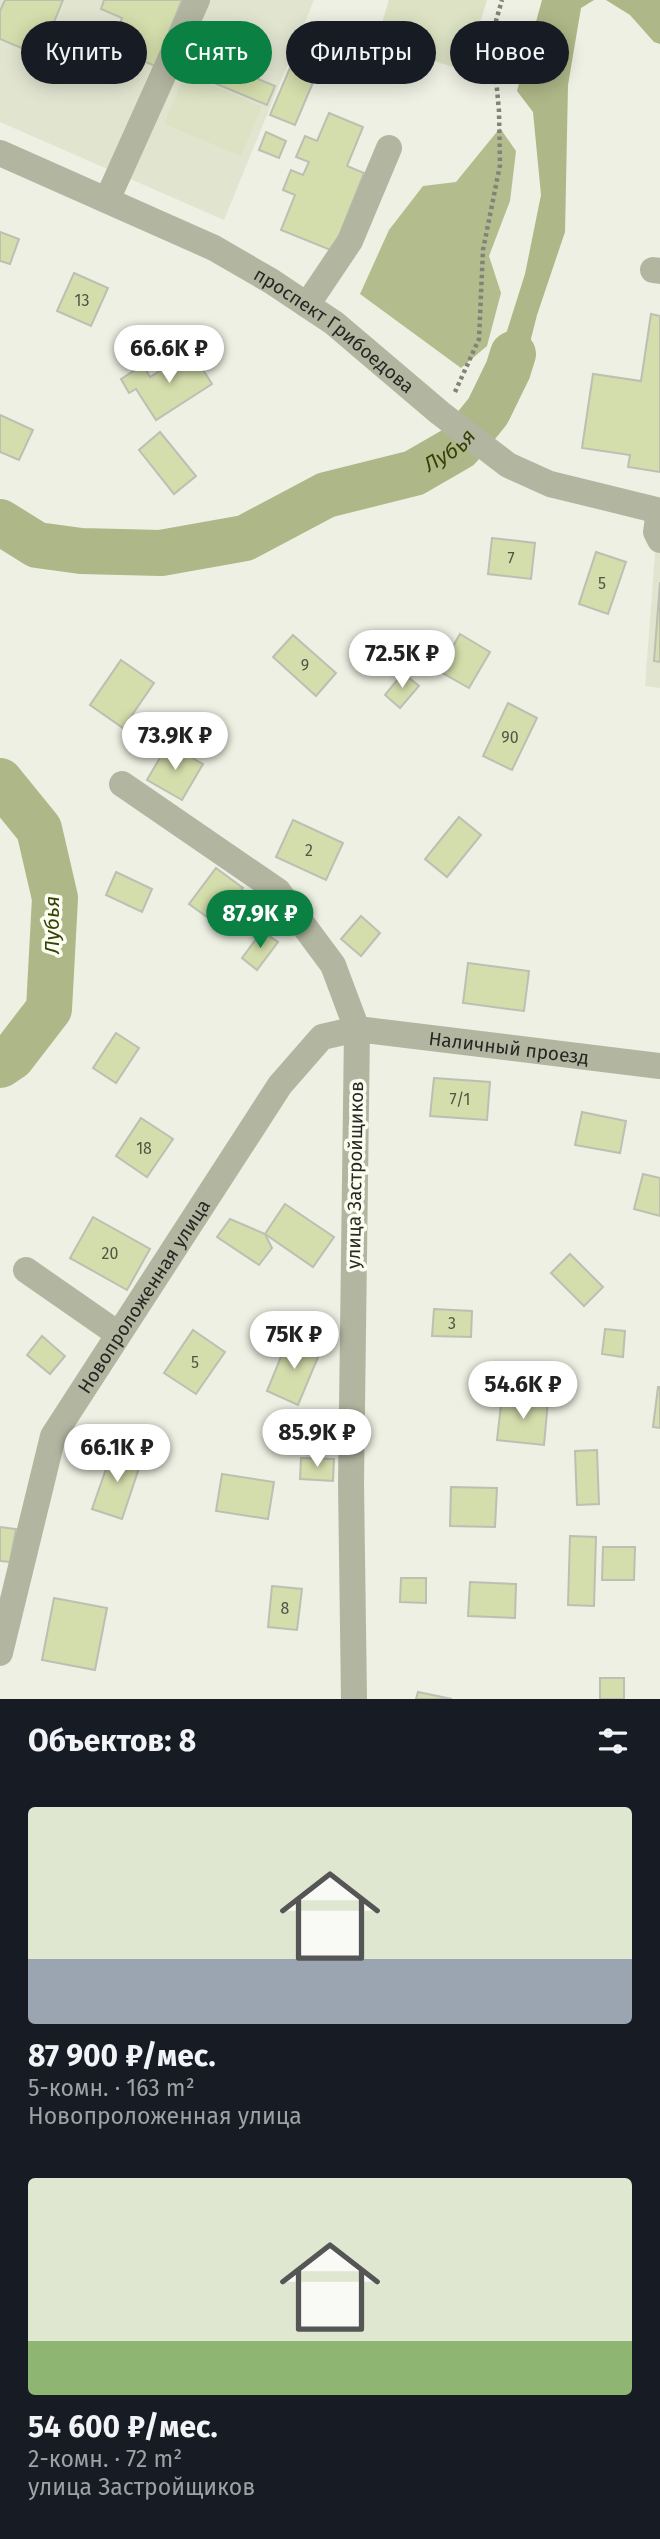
<!DOCTYPE html>
<html lang="ru">
<head>
<meta charset="utf-8">
<style>
	:root { --surface:#171b24; --page:#242831; --text:#f1f3f6; --muted:#9ea1a6; --accent:#0b8043 }
	body { margin:0; font-family:"Fira Sans",sans-serif; background:var(--page); color:var(--text); height:100vh; display:flex; flex-direction:column; font-size:26px; white-space:nowrap }
	* { box-sizing:border-box; margin:0 }
	p { font-size:23px; color:var(--muted) }
	.icon { flex:none; width:38px; height:38px; fill:none; stroke:currentColor; stroke-width:2; stroke-linecap:round; stroke-linejoin:round }
	.map { position:relative; height:1699px; overflow:hidden }
	.side { display:flex; flex-direction:column; background:var(--surface); flex:1 }
	.side>* { flex:none }
	.top-card { position:absolute; left:21px; top:21px; width:620px; height:63px; display:flex; gap:14px }
	.price { position:absolute; translate:-50% -60px; padding:0 16px; border-radius:24px; background:#fff; color:#222; font-size:23px; line-height:46px; filter:drop-shadow(0 2px 4px #0008) }
	.price::after { content:''; position:absolute; left:50%; top:42px; width:21px; height:16px; margin-left:-10px; background:inherit; clip-path:polygon(0 0,100% 0,50% 100%) }
	.price.active { background:var(--accent); color:#fff }
	ul { padding:0; list-style:none }
	li { display:grid; align-content:center; gap:14px; height:371px; padding:0 28px }
	li span { display:grid; place-items:center; height:217px; border-radius:7px; color:#555 }
	li>.icon { margin-inline-start:auto }
	span .icon { width:126px; height:126px; fill:#fffc; stroke-width:1 }
	li b { font-size:30px }
	h2 { display:flex; justify-content:space-between; align-items:center; height:84px; padding:0 28px; font-size:30px }
	.tag { padding:0 24px; border-radius:32px; background:var(--surface); box-shadow:0 4px 18px #0003; font-size:24px; line-height:63px }
	.tag.active { background:var(--accent); color:#fff }
	.map>svg:first-child { display:block }
	.built { fill:#e1e5d0 }
	.green { fill:#dce2c3 }
	.forest { fill:#b3bc8c }
	.water { fill:#aeb787 }
	.lines { fill:none; stroke-linecap:round; stroke-linejoin:round }
	.river { stroke:#aeb787; stroke-width:46 }
	.building { fill:#d4ddac; stroke:#bcbfb2; stroke-width:2 }
	.path { stroke:#81837a; stroke-width:4.5; stroke-dasharray:3.5 3.5; stroke-linecap:butt }
	.minor { stroke:#b2b6a1; stroke-width:26 }
	.labels { text-anchor:middle; dominant-baseline:central; stroke-width:7; stroke-linejoin:round; paint-order:stroke }
	.number-label { font-size:16px; fill:#525545 }
	.street-label { font-size:19px; fill:#272823; stroke:#fafdef }
	.water-label { font-size:21px; font-style:italic; fill:#393f06; stroke:#fafdef }
</style>
</head>
<body>
<div class="map">
<svg width="660" height="1699" viewBox="0 0 660 1699">
	<rect width="100%" height="100%" fill="#edf0e2"/>
	<g class="built">
		<path d="M0,0H314L224,220L0,122Z"/>
		<path d="M656,540H660V688L645,686Z"/>
	</g>
	<g class="green">
		<path d="M389,0H487L465,71L376,42Z"/>
		<path d="M185,74L262,106L241,156L164,124Z"/>
	</g>
	<path class="forest" d="M500,128L516,151L510,201L489,256L501,293L487,346L461,368L360,294L389,230L423,186L456,182Z"/>
	<g class="water">
		<path d="M542,0H594L581,8L568,85L565,232L537,315L519,386L503,424L472,398L500,353L525,274L541,195L533,112L517,91Z"/>
		<path d="M606,0H660V44L654,42L630,15Z"/>
	</g>
	<g class="lines">
		<g class="river">
			<path id="s1" d="M0,522L37,545L81,551L161,553L245,538L326,495L414,473L459,447L488,411L508,370L513,354"/>
			<path d="M0,781L39,829L55,898L49,1009L12,1057L0,1065"/>
		</g>
	</g>
	<g class="building">
		<path d="M5,0H63L40,56L0,39V11Z"/>
		<path d="M104,0H182L155,66L110,47L122,18L101,9Z"/>
		<path d="M295,56L320,66L295,125L270,115Z"/>
		<path d="M214,61L275,86L267,105L207,80Z"/>
		<path d="M329,113L363,127L347,166L364,173L333,251L281,230L295,195L283,190L291,170L303,175L309,162L296,157L305,136L317,141Z"/>
		<path d="M266,132L286,141L279,158L259,150Z"/>
		<path d="M0,232L19,239L10,264L0,261Z"/>
		<path d="M74,273L108,288L91,326L57,311Z"/>
		<path d="M651,314L660,316V472L628,467L630,455L582,448L593,374L641,381Z"/>
		<path d="M191,351L212,384L156,420L136,389L129,393L121,379L143,365L150,377Z"/>
		<path d="M0,415L33,430L19,460L0,452Z"/>
		<path d="M160,432L196,476L174,494L139,450Z"/>
		<path d="M492,538L535,543L531,579L488,574Z"/>
		<path d="M596,552L626,562L608,614L579,604Z"/>
		<path d="M660,582V662L654,661Z"/>
		<path d="M460,634L490,652L469,688L439,671Z"/>
		<path d="M293,635L336,673L316,696L273,657Z"/>
		<path d="M399,646L416,664L403,676L386,658Z"/>
		<path d="M121,660L154,683L123,728L90,705Z"/>
		<path d="M403,673L419,686L400,708L385,695Z"/>
		<path d="M508,703L537,718L512,770L483,756Z"/>
		<path d="M168,744L203,764L182,800L147,780Z"/>
		<path d="M459,817L481,835L447,877L425,859Z"/>
		<path d="M293,820L343,843L326,880L276,857Z"/>
		<path d="M216,868L243,888L217,924L189,904Z"/>
		<path d="M116,872L152,889L142,912L106,895Z"/>
		<path d="M361,916L380,933L361,956L341,939Z"/>
		<path d="M262,931L278,942L257,970L242,958Z"/>
		<path d="M468,963L529,971L524,1011L463,1003Z"/>
		<path d="M116,1033L139,1048L116,1083L93,1068Z"/>
		<path d="M434,1078L490,1082L487,1120L430,1116Z"/>
		<path d="M582,1112L626,1121L620,1153L575,1145Z"/>
		<path d="M141,1118L173,1139L147,1177L116,1156Z"/>
		<path d="M643,1174L660,1178V1216L634,1209Z"/>
		<path d="M285,1204L334,1237L313,1267L265,1234Z"/>
		<path d="M93,1217L150,1249L127,1290L70,1258Z"/>
		<path d="M230,1219L265,1234L272,1248L259,1265L217,1237Z"/>
		<path d="M570,1254L603,1287L584,1306L551,1273Z"/>
		<path d="M434,1309L472,1311L471,1337L432,1336Z"/>
		<path d="M605,1329L625,1331L623,1357L602,1354Z"/>
		<path d="M193,1330L225,1352L196,1394L164,1373Z"/>
		<path d="M42,1336L65,1356L50,1374L27,1355Z"/>
		<path d="M289,1337L321,1350L298,1405L267,1391Z"/>
		<path d="M658,1387H660V1428L653,1427Z"/>
		<path d="M502,1396L548,1401L544,1445L497,1440Z"/>
		<path d="M113,1449L142,1459L122,1519L92,1509Z"/>
		<path d="M597,1450L599,1504L577,1505L575,1451Z"/>
		<path d="M301,1458L334,1459L333,1481L300,1479Z"/>
		<path d="M222,1474L274,1482L268,1519L216,1511Z"/>
		<path d="M451,1487L497,1488L495,1527L450,1526Z"/>
		<path d="M0,1527L16,1529L10,1562L0,1561Z"/>
		<path d="M570,1536L596,1537L594,1606L568,1605Z"/>
		<path d="M603,1547H635L634,1580H602Z"/>
		<path d="M401,1578H426V1603L400,1602Z"/>
		<path d="M470,1582L516,1584L515,1618L468,1616Z"/>
		<path d="M272,1586L302,1589L297,1630L268,1627Z"/>
		<path d="M54,1598L107,1608L95,1670L42,1660Z"/>
		<rect x="600" y="1678" width="24" height="21"/>
		<path d="M418,1692L452,1699H416Z"/>
	</g>
	<g class="lines">
		<path class="path" d="M455,392L479,339L483,250L500,165L499,111L492,35L502,0"/>
		<g class="minor">
			<path id="s2" d="M0,153L214,248L271,281L334,323L440,413L508,465L550,484L660,511"/>
			<path d="M107,200L197,0"/>
			<path d="M653,270L660,271"/>
			<path d="M307,305L350,241L389,148"/>
			<path d="M659,511L656,532L660,540"/>
			<path d="M122,784L278,891L333,965L357,1029L351,1483L354,1699"/>
			<path d="M26,1270L118,1334"/>
			<path id="s3" d="M0,1653L53,1436L280,1085L322,1037L357,1029L660,1066"/>
		</g>
	</g>
	<g class="labels">
		<g class="number-label">
			<text x="82" y="300">13</text>
			<text x="511" y="558">7</text>
			<text x="602" y="583">5</text>
			<text x="305" y="665">9</text>
			<text x="510" y="737">90</text>
			<text x="309" y="850">2</text>
			<text x="460" y="1099">7/1</text>
			<text x="144" y="1148">18</text>
			<text x="110" y="1253">20</text>
			<text x="452" y="1323">3</text>
			<text x="195" y="1362">5</text>
			<text x="285" y="1608">8</text>
		</g>
		<g class="street-label">
			<text stroke="none"><textPath href="#s2" startOffset="380">проспект Грибоедова</textPath></text>
			<text stroke="none"><textPath href="#s3" startOffset="894">Наличный проезд</textPath></text>
			<text transform="translate(355 1175) rotate(-89)">улица Застройщиков</text>
			<text stroke="none"><textPath href="#s3" startOffset="390">Новопроложенная улица</textPath></text>
		</g>
		<g class="water-label">
			<text stroke="none"><textPath href="#s1" startOffset="478">Лубья</textPath></text>
			<text transform="translate(52 925) rotate(-90)">Лубья</text>
		</g>
	</g>
</svg>
<b class="price" style="left:169px;top:385px">66.6K ₽</b>
<b class="price" style="left:402px;top:690px">72.5K ₽</b>
<b class="price" style="left:175px;top:772px">73.9K ₽</b>
<b class="price active" style="left:260px;top:950px">87.9K ₽</b>
<b class="price" style="left:294px;top:1371px">75K ₽</b>
<b class="price" style="left:523px;top:1421px">54.6K ₽</b>
<b class="price" style="left:317px;top:1469px">85.9K ₽</b>
<b class="price" style="left:117px;top:1484px">66.1K ₽</b>
<div class="top-card">
<a class="tag">Купить</a>
<a class="tag active">Снять</a>
<a class="tag">Фильтры</a>
<a class="tag">Новое</a>
</div>
</div>
<section class="side">
<h2>Объектов: 8<svg class="icon" aria-label="filters" viewBox="0 0 24 24"><path d="M4 7h16M4 17h16"/><circle cx="9" cy="7" r="2"/><circle cx="15" cy="17" r="2"/></svg></h2>
<ul>
<li><span style="background:linear-gradient(#dfe7d0 70%,#9aa5b1 0)"><svg class="icon" aria-label="home" viewBox="0 0 24 24"><path d="M3 11l9-7 9 7M6 9v11h12V9"/></svg></span><div><b>87 900 ₽/мес.</b><p>5-комн. · 163 m²</p><p>Новопроложенная улица</p></div></li>
<li><span style="background:linear-gradient(#dfe7d0 75%,#8fb573 0)"><svg class="icon" aria-label="home" viewBox="0 0 24 24"><path d="M3 11l9-7 9 7M6 9v11h12V9"/></svg></span><div><b>54 600 ₽/мес.</b><p>2-комн. · 72 m²</p><p>улица Застройщиков</p></div></li>
</ul>
</section>
</body>
</html>
